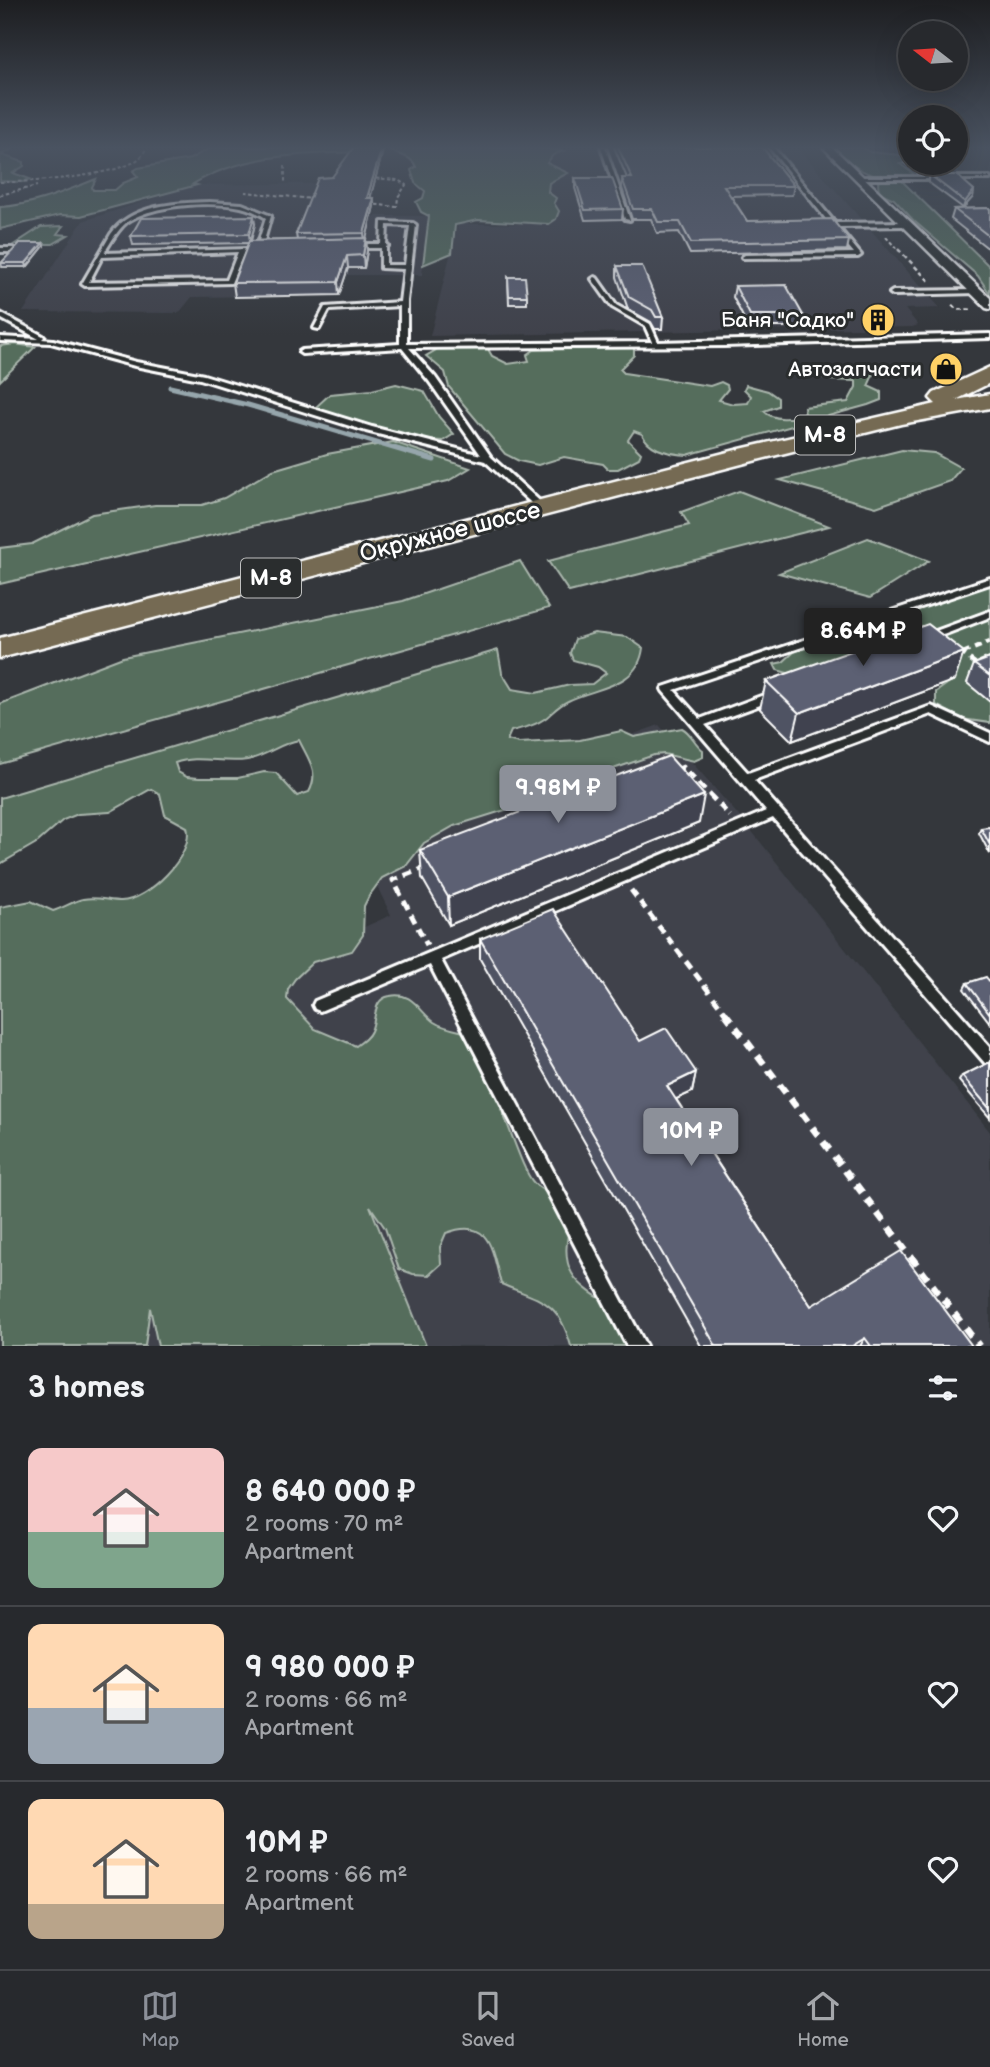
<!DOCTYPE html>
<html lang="en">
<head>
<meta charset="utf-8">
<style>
	:root { --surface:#27292d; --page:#2f3135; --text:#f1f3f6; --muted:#a4a6aa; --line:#434549; --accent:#8c9099 }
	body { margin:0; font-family:"Balsamiq Sans",sans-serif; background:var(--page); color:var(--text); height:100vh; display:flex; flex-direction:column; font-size:26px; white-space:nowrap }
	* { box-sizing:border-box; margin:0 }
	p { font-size:23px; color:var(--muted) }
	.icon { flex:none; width:38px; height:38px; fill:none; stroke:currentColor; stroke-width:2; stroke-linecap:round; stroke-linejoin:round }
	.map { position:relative; height:1346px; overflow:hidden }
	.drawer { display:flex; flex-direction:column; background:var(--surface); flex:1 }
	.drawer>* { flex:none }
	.needle { width:46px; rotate:287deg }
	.buttons { position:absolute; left:898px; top:21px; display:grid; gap:14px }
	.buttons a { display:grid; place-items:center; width:70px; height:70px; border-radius:50%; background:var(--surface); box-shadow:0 7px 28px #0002,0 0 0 2px var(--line); font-size:35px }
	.price { position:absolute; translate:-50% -60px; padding:0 16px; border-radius:7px; background:var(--accent); color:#fff; font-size:23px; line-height:46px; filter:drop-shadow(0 2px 4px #0008) }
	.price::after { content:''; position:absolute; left:50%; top:42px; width:21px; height:16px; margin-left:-10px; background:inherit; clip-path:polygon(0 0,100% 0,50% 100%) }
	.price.on { background:#222; color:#fff }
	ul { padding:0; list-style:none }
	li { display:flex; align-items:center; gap:21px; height:175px; padding:0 28px }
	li+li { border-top:2px solid var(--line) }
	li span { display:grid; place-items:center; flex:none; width:196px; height:140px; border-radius:14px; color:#555 }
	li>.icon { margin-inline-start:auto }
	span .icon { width:84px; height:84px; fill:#fffc; stroke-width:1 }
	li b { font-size:30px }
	h2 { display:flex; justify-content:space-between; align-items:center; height:84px; padding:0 28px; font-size:30px }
	.menu { display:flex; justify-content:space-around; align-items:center; height:98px; border-top:2px solid var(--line); background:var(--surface); font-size:19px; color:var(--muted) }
	.menu a { display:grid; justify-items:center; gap:4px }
	.menu .on { color:var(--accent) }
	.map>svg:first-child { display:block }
	.built { fill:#40434c }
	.green { fill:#546d5b; stroke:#aab6ad; stroke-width:2; fill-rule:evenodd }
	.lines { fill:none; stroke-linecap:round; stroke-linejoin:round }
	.stream { stroke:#96a6ac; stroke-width:5 }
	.lane-casing { stroke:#fff; stroke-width:6 }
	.street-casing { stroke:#fff; stroke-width:5 }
	.primary-casing { stroke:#fff; stroke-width:5 }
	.path-far4 { stroke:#fff; stroke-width:2; stroke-dasharray:3.5 2.5; stroke-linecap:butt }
	.path-far3 { stroke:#fff; stroke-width:2.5; stroke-dasharray:4.5 3.5; stroke-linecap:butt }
	.path-far2 { stroke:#fff; stroke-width:4.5; stroke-dasharray:7 5; stroke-linecap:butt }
	.path-far1 { stroke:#fff; stroke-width:5; stroke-dasharray:9 6; stroke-linecap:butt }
	.path { stroke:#fff; stroke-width:7; stroke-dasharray:10 8; stroke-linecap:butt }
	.lane { fill:#2a2d2e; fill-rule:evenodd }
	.street { fill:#2a2d2e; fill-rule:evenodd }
	.primary { fill:#746b52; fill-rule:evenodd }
	.wall { fill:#4f5363; stroke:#fff; stroke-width:2 }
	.shaded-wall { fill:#404350; stroke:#fff; stroke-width:2 }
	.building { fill:#5c6073; stroke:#fff; stroke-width:2 }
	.labels { text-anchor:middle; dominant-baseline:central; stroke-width:6; stroke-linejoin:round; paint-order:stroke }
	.far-poi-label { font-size:21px; fill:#fff; stroke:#2a2d2e; text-anchor:end }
	.shield { fill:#2a2d2e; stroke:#bfc0c0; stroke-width:2 }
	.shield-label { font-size:23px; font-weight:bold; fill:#fff }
	.street-label { font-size:24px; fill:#fff; stroke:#2a2d2e }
</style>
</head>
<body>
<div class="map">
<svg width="990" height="1346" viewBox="0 0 990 1346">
	<rect width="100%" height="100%" fill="#34373c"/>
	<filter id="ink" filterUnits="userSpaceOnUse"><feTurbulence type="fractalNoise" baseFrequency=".0143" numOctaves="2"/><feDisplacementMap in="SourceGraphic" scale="14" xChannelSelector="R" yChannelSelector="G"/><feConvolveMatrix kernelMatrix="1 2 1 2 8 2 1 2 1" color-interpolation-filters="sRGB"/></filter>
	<g filter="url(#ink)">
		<g class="built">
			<path d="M533,147H797L940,308L905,309L918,325L912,327L430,336L458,224H549L539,148Z"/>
			<path d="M375,183L372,216H428L422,275H346L339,295L192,297L179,313L23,312L83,221L197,185Z"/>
			<path d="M659,725L746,824L990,1132V1346H111L243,982L391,915L353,837Z"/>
		</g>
		<g class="green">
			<path d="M0,147L12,149L1,155L24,162V166L13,173L30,179L23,182L0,181Z"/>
			<path d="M212,147H362L358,152C302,154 242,154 193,184L197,185L81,216L60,215L0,229V207C35,205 65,191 96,179L92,187L93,190H115L123,183L138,177L133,171L138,168L190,159Z"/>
			<path d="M387,147H534L563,151L553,155L547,163L568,173L549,183L548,192L556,198L554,203L559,211L556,219L549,224L478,220L455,225L452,253L423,265L429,216L421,212L416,202L423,198L425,191L415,183L411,170L416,167C410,153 396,157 387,147Z"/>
			<path d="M835,147H862L870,152L910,156V162L900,164L914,174C880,184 855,173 835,147Z"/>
			<path d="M882,180L902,181L990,267V294L978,276L914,221L894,199L879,192L878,183Z"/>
			<path d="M63,226L57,234L68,235L53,244H15L41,227Z"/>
			<path d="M15,344L35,347L0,381V346Z"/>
			<path d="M634,347V355L620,369L624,373L710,386L721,382L727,385L728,389L719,400L733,404L748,403L751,396L744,389L746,385L768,391L778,398V406L764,411C773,421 792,419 805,415L804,407L848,402L856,387V381L829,380L822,377L872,371L873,375L868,386L881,392V400L868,405L687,455C670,454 649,450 642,434L634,431L628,440L641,453L639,458L618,469H608L603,464L564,457L538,465L519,461L505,454L449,387L445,372L426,356L438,349H488L492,356L508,364L529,361L527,355L534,350Z"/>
			<path d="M396,384L424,391L439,417L454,434L443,441L424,440L328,414L316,407L330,394L372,390Z"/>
			<path d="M393,442L470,468L448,481L0,584V548L32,544L92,514L155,505H202L224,498L273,470L327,454Z"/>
			<path d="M902,450L934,453L961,468L950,481L876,507L780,480Z"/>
			<path d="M739,491L829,526L569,592L548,561L689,525L681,512Z"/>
			<path d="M868,538L929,561L870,598L779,573Z"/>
			<path d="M520,561L549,608L0,764V704L123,657L403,601Z"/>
			<path d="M990,585V669L970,676L967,683L990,702V723L962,719L936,705V692L954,679L794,675L777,670L774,664L783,662L794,652Z"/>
			<path d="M594,633L627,637L643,648C638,688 596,687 568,701C559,705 554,711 547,717C537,725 524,728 511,731L507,740L519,743L580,740L621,731L634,737L682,728C692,733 694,744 703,750V757L694,761L664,754L654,755L584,779L537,800L454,826L424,843L406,866L382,878L369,896L364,906L363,935L352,951L313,962L295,979L288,989L287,999L315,1029L356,1046C362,1042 368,1038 371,1031C377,1018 372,999 390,996C412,991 419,1011 434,1022C446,1030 462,1030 475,1035C484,1038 506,1072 506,1082C506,1090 502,1100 501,1109C510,1127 523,1172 534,1183C547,1196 563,1197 574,1211C553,1278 577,1285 630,1316L632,1333L627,1346H571C558,1300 542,1301 501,1284C492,1251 491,1216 446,1233L440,1247L441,1264L429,1275L413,1274L399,1269L385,1228L370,1206L426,1346H158L150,1308L145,1346H0V907L31,901L53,911C64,908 73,901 83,899C97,896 108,901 121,901C147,901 195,855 187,827L165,815L160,794L151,789L110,812L78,814L63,820L38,842L0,864V798L498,650L502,673L512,689L536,693L570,685L592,684L606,673L598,667L573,660L570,653L575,639ZM299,740C308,759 320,772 309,792L297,796L276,773L264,772L238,778H199L187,777L178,772L175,763C197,754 223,764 247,760C267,756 280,743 299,740Z"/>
		</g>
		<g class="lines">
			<path class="stream" d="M170,387L248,405L434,460"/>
			<defs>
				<g id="lane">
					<path d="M601,147H605L630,220L625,219Z"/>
					<path d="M769,147H773L835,223L906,222L909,224L906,226L838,227L861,255L858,257L743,258L742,257L745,255L854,253L832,227L829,226L830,224Z"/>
					<path d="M859,177H990V179H857Z"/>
					<path d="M210,202L242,204L271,216L262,248L257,247L266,218C258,213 250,209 241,207C210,201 153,204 127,222C117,230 111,242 104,253L248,249V251L244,252L231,283L85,286L82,284L111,234C132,204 177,203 210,202ZM238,252L227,280L89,282L102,257Z"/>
					<path d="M382,222L413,223L416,225L407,301V344L652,342L645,326L612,307L592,279L595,277L597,278L616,305L650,324L658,342L990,334V338L724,346L409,348L435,377L491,457L545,506L546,508L542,511L539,510L485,461L366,431L200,379L135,366L51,343L0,341V337L39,339L0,318V313L43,336L44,337L42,339L53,340L136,362L204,375L372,427L481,455L429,381L402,348L302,354L299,352L302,350L400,344V306L329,310L319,329L314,328L325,307L400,302L404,269L381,268V248H353L350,246L353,244H381ZM387,225L410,226L405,265H386V247L388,246L386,245Z"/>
					<path d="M0,248H13L16,250L13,252H0Z"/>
					<path d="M976,290L978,291V293L893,295L890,293L893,291Z"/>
					<path d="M990,578V584L674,690L700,719L769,693H777L778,696L777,699L705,725L748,773L931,706L990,733V742L931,714L754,780L990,1047V1065L985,1063L773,818L441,960L646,1346H627L430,965L320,1011L315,1009L313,1005L315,1001L766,811L663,691L662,689L663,687Z"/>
					<path d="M990,611V617L930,640L926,641L921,638L922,636Z"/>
				</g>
				<path id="street" d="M823,147H832L990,298V309L986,308Z"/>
				<path id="primary" d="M990,367V383L956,400L990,394V408L901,424L757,460L0,658V638L740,449L936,404L930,398L934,393Z"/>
			</defs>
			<use href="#lane" class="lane-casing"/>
			<use href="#street" class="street-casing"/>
			<use href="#primary" class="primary-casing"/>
			<g class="path-far4">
				<path d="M285,166V184"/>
				<path d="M370,178L398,180L406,185L398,197L397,206"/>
				<path d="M0,182C29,183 115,176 137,160C142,157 144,152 147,147"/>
				<path d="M245,192L313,199"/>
				<path d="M0,195L37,186"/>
				<path d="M370,204L397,207"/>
				<path d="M886,237L899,251"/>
			</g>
			<g class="path-far3">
				<path d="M898,249L929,281"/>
				<path d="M952,305L956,309L973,310"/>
			</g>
			<g class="path-far2">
				<path d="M960,652L976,664L990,658"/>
				<path d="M963,653L990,642"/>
			</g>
			<g class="path-far1">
				<path d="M676,770L683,767L730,816"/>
				<path d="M427,867L393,880L427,945"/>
				<path d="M631,890L727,1015"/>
			</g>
			<path class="path" d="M725,1013L979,1346"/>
			<use href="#lane" class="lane"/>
			<use href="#street" class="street"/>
			<use href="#primary" class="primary"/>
		</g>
		<g class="wall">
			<path d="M384,147L370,198H374V206L366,239L367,251L364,268H348L339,295L235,297L233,283L249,243L133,245L131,236L255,224L251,241L297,240L296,234L332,177Z"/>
			<path d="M614,147H762L794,186L792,195L731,196L747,221L849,240L847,250L690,254L679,232L657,233L651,219H632L622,188V178H627Z"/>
			<path d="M906,157H910V163H942L948,168L946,174H919L904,163Z"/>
			<path d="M930,175L974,190L973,197L963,208L928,182Z"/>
			<path d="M575,178L623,209L622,219L585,220L575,188Z"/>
			<path d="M990,208V250L951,219L954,209Z"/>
			<path d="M43,243L44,246L27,267H2L1,263Z"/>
			<path d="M617,266L663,317L662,329H655L651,322L628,309L617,277Z"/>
			<path d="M508,277L527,296V304H509Z"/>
			<path d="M735,286L803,315L801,327H748L733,297Z"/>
			<path d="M990,658V702L967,683L974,664Z"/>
			<path d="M955,680L792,741L760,709L766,681Z"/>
			<path d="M699,823L449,925L422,878L420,850Z"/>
			<path d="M990,827V854L979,833L981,828Z"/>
			<path d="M480,939L640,1041L696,1072L692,1092L676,1099L811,1306L972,1346H701L480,959Z"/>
			<path d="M990,982V1023L964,989L967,983Z"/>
			<path d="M990,1062V1118L959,1081L962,1076Z"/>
		</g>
		<g class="shaded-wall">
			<path d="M382,147H384L368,206L367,198Z"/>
			<path d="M974,190L973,197L963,208L965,202Z"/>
			<path d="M374,198V206L366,239L367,251L364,268L363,255L365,242L364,233Z"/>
			<path d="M254,216L255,224L250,243L249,234Z"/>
			<path d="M43,243L44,246L27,267L26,263Z"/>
			<path d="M347,256L348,268L339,295L338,282Z"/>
			<path d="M964,652L955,680L792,741L799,713Z"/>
			<path d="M704,795L699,823L449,925L448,897Z"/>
			<path d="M696,1072L692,1092L663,1105L667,1086Z"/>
			<path d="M865,1338L860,1346H852Z"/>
		</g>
		<g class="building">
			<path d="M354,147H382L367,198H374L364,233L296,234L318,178L332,177Z"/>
			<path d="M618,147H762L794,186H724L747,221L832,219L849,240L691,243L680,222H658L652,209H633L622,178H632Z"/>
			<path d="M914,163H942L948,168H921Z"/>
			<path d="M930,175H957L974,190L965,202Z"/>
			<path d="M575,178H612L623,209L585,210Z"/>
			<path d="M990,208V237L954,209Z"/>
			<path d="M254,216L249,234L131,236L141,218Z"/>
			<path d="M366,238L363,255L347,256L338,282L233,283L249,241Z"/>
			<path d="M20,243H43L26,263H1Z"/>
			<path d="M617,266H642L663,317H656L652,310L629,297Z"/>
			<path d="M508,277H525L527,296H509Z"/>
			<path d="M786,285L803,315H750L735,286Z"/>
			<path d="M928,624L964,652L799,713L766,681Z"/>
			<path d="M990,658V676L974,664Z"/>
			<path d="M669,756L704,795L448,897L420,850Z"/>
			<path d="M990,827V845L981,828Z"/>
			<path d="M553,909L640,1041L666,1028L696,1072L667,1086L811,1306L901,1251L972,1346H871L865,1338L852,1346H716L480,939Z"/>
			<path d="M986,977L990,982V1014L967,983Z"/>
			<path d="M990,1062V1109L962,1076Z"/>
		</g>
	</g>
	<linearGradient id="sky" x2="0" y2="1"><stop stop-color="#1d1e21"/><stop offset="0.44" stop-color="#4a5361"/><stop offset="1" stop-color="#4a5361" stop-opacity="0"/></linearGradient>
	<rect width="990" height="335" fill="url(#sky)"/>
	<defs>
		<symbol id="building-disc" viewBox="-11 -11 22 22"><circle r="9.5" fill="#ffd166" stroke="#2a2d2e"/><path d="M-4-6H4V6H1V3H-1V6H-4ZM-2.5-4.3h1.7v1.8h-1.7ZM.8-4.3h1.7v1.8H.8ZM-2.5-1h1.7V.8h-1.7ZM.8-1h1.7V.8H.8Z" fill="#111"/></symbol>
		<symbol id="shop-disc" viewBox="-11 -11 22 22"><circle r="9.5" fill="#ffd166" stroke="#2a2d2e"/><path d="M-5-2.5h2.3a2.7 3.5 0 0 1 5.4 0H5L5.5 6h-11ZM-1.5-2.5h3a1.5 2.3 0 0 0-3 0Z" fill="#111"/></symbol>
	</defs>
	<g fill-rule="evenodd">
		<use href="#building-disc" x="859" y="301" width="38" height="38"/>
		<use href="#shop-disc" x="927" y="350" width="38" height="38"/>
	</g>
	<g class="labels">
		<g class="far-poi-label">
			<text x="854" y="320">Баня "Садко"</text>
			<text x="922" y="369">Автозапчасти</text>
		</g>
		<g class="shield">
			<rect x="795" y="415.5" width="60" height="39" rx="5"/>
			<rect x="241" y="558.5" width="60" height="39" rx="5"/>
		</g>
		<g class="shield-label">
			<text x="825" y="435">М-8</text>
			<text x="271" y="578">М-8</text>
		</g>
		<g class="street-label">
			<text transform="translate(450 532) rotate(-14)">Окружное шоссе</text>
		</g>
	</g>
</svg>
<div class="buttons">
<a><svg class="needle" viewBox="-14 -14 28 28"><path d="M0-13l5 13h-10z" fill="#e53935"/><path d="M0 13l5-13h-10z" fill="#a4a6aa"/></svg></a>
<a><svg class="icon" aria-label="locate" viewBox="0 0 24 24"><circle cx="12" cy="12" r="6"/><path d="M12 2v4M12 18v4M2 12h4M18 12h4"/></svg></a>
</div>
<b class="price on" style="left:863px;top:668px">8.64M ₽</b>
<b class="price" style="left:558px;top:825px">9.98M ₽</b>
<b class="price" style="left:691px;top:1168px">10M ₽</b>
</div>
<section class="drawer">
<h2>3 homes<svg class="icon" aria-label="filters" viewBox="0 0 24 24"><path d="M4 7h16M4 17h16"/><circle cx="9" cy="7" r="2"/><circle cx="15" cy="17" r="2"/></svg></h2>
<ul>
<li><span style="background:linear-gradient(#f6c9c9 60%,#7fa58c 0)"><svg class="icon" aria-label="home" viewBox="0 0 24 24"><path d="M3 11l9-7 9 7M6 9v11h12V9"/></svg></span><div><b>8 640 000 ₽</b><p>2 rooms · 70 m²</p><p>Apartment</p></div><svg class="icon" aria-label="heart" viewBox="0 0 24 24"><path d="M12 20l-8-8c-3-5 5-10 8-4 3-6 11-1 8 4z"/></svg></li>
<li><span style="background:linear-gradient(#ffd9b3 60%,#9aa5b1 0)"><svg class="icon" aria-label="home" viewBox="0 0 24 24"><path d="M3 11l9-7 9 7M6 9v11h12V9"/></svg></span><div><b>9 980 000 ₽</b><p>2 rooms · 66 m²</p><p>Apartment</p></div><svg class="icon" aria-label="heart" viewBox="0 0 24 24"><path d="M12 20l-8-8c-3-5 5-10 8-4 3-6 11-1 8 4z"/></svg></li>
<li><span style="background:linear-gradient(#ffd9b3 75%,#b9a48a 0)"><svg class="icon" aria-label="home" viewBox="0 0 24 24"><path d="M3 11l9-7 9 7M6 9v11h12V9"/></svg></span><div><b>10M ₽</b><p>2 rooms · 66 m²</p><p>Apartment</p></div><svg class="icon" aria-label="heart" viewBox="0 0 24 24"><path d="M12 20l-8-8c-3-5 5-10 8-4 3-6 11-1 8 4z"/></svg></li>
</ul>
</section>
<nav class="menu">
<a class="on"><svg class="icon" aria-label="map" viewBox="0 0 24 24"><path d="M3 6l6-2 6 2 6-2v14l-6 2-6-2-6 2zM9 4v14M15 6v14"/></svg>Map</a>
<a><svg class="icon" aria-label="saved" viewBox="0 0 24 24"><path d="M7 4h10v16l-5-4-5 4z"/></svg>Saved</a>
<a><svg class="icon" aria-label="home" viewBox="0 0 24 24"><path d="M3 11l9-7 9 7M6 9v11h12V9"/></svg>Home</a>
</nav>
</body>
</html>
